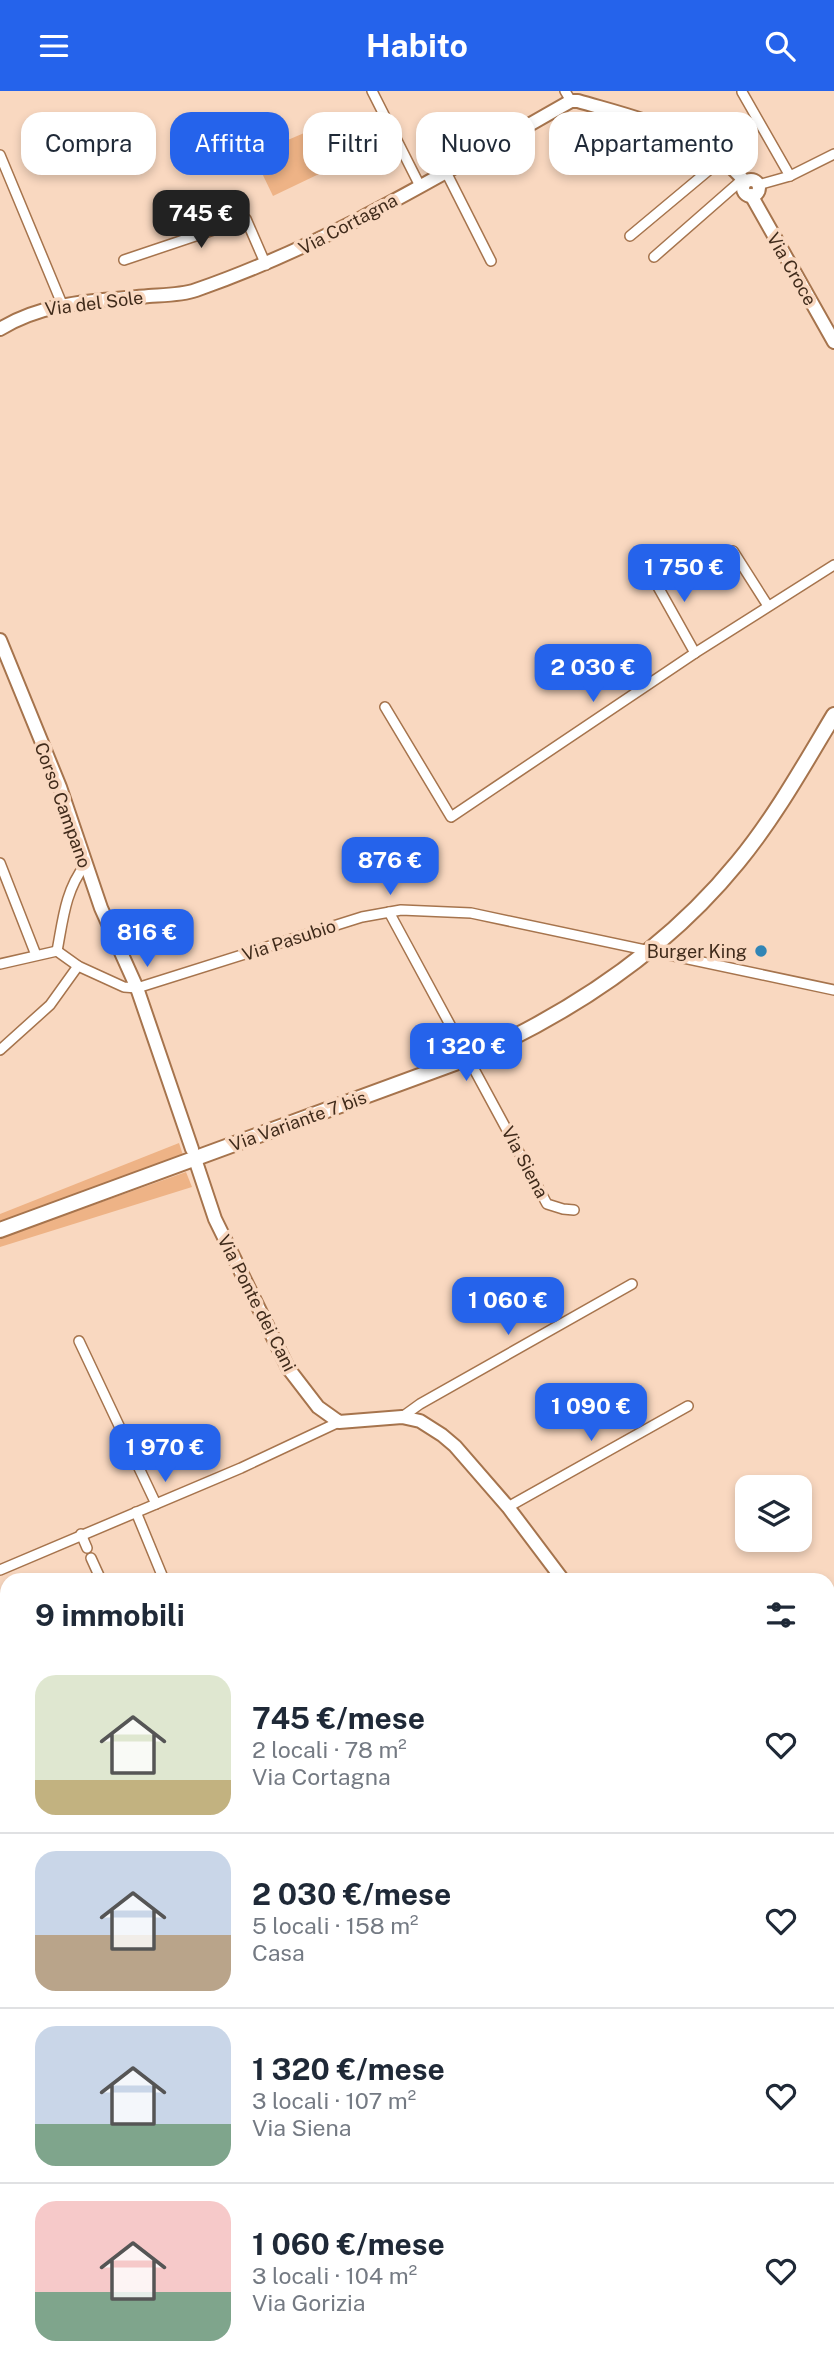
<!DOCTYPE html>
<html lang="it">
<head>
<meta charset="utf-8">
<style>
	:root { --surface:#fff; --page:#f2f2f3; --text:#1f2937; --muted:#747a83; --line:#e0e1e3; --accent:#2563eb }
	body { margin:0; font-family:"Public Sans",sans-serif; background:var(--page); color:var(--text); height:100vh; display:flex; flex-direction:column; font-size:26px; white-space:nowrap }
	* { box-sizing:border-box; margin:0 }
	p { font-size:23px; color:var(--muted) }
	.icon { flex:none; width:38px; height:38px; fill:none; stroke:currentColor; stroke-width:2; stroke-linecap:round; stroke-linejoin:round }
	.map { position:relative; flex:1; overflow:hidden }
	.sheet { position:absolute; left:0px; top:1482px; width:835px; height:800px; display:flex; flex-direction:column; background:var(--surface); border-radius:21px 21px 0 0; box-shadow:0 4px 10px #0003 }
	.sheet>* { flex:none }
	.top-card { position:absolute; left:21px; top:21px; width:793px; height:63px; display:flex; gap:14px }
	.controls { position:absolute; left:735px; top:1384px; display:grid; gap:14px }
	.controls a { display:grid; place-items:center; width:77px; height:77px; border-radius:14px; background:var(--surface); box-shadow:0 4px 10px #0003; font-size:35px }
	.price { position:absolute; translate:-50% -60px; padding:0 16px; border-radius:14px; background:var(--accent); color:#fff; font-size:23px; line-height:46px; filter:drop-shadow(0 2px 4px #0008) }
	.price::after { content:''; position:absolute; left:50%; top:42px; width:21px; height:16px; margin-left:-10px; background:inherit; clip-path:polygon(0 0,100% 0,50% 100%) }
	.price.on { background:#222; color:#fff }
	ul { padding:0; list-style:none }
	li { display:flex; align-items:center; gap:21px; height:175px; padding:0 35px }
	li+li { border-top:2px solid var(--line) }
	li span { display:grid; place-items:center; flex:none; width:196px; height:140px; border-radius:21px; color:#555 }
	li>.icon { margin-inline-start:auto }
	span .icon { width:84px; height:84px; fill:#fffc; stroke-width:1 }
	li b { font-size:30px }
	h2 { display:flex; justify-content:space-between; align-items:center; height:84px; padding:0 35px; font-size:30px }
	.chip { padding:0 24px; border-radius:21px; background:var(--surface); box-shadow:0 4px 10px #0003; font-size:24px; line-height:63px }
	.chip.on { background:var(--accent); color:#fff }
	header { display:flex; justify-content:space-between; align-items:center; height:91px; padding:0 35px; background:var(--accent); color:#fff; font-size:32px; font-weight:700 }
	.map>svg:first-child { display:block }
	.green { fill:#eeb386 }
	.lines { fill:none; stroke-linecap:round; stroke-linejoin:round }
	.stream { stroke:#86cbf7; stroke-width:2.5 }
	.street-casing { stroke:#a6744d; stroke-width:12 }
	.secondary-casing { stroke:#a6744d; stroke-width:16 }
	.primary-casing { stroke:#a6744d; stroke-width:18 }
	.street { stroke:#fff; stroke-width:9 }
	.secondary { stroke:#fff; stroke-width:12 }
	.primary { stroke:#fff; stroke-width:14 }
	.poi-dot { fill:#3185b5; stroke:#f9d8c0; stroke-width:2.5 }
	.labels { text-anchor:middle; dominant-baseline:central; stroke-width:7; stroke-linejoin:round; paint-order:stroke }
	.street-label { font-size:18px; fill:#402b1b; stroke:#f9d8c0 }
	.poi-label { font-size:18px; fill:#402b1b; stroke:#f9d8c0; text-anchor:end }
</style>
</head>
<body>
<header><svg class="icon" aria-label="menu" viewBox="0 0 24 24"><path d="M4 6h16M4 12h16M4 18h16"/></svg>Habito<svg class="icon" aria-label="search" viewBox="0 0 24 24"><circle cx="10" cy="10" r="6"/><path d="M15 15l6 6"/></svg></header>
<div class="map">
<svg width="834" height="2281" viewBox="0 0 834 2281">
	<rect width="100%" height="100%" fill="#f9d8c0"/>
	<g class="green">
		<path d="M323,34L342,72L273,105L260,78L289,64L283,51Z"/>
		<path d="M179,1052L183,1064L0,1133V1123Z"/>
		<path d="M186,1081L192,1096L0,1156V1147Z"/>
	</g>
	<g class="lines">
		<path class="stream" d="M828,1891L834,1893"/>
		<defs>
			<g id="street">
				<path d="M372,0L420,95"/>
				<path d="M565,0L571,10"/>
				<path d="M742,1L790,85"/>
				<path d="M0,64L62,213"/>
				<path d="M446,81L491,170"/>
				<path d="M758,94L790,85L834,63"/>
				<path d="M630,145L721,69"/>
				<path d="M654,166L743,88"/>
				<path d="M124,169L246,128L266,174"/>
				<path d="M733,460L768,515"/>
				<path d="M648,478L695,562"/>
				<path d="M385,616L451,726L695,562L834,474"/>
				<path d="M0,772L36,864"/>
				<path d="M389,821L547,1113L563,1118L574,1119"/>
				<path d="M57,860C63,829 65,800 85,774"/>
				<path d="M0,873L57,860L78,875L124,896L137,897L362,826L401,819L471,822L834,899"/>
				<path d="M0,959L50,914L78,875"/>
				<path d="M79,1250L156,1413"/>
				<path d="M402,1326L420,1313L632,1193"/>
				<path d="M508,1416L688,1315"/>
				<path d="M136,1421L164,1489"/>
				<path d="M81,1443L87,1457"/>
				<path d="M91,1467L101,1489"/>
				<path d="M0,1479L241,1377L339,1331"/>
				<path d="M828,1578H834"/>
				<path d="M0,2158H7"/>
				<path d="M272,2275L276,2281"/>
				<path d="M609,2275L613,2281"/>
				<path d="M200,2281L209,2275"/>
			</g>
			<g id="secondary">
				<circle cx="751" cy="97" r="8"/>
				<path d="M751,104L834,251"/>
				<path d="M0,238C46,210 97,210 149,205C164,204 182,204 196,199C329,153 449,79 571,10H578C636,27 705,41 745,91"/>
				<path d="M0,549L60,696L101,817L137,897L192,1058"/>
				<path d="M197,1074L215,1128L288,1277L318,1316L339,1331L402,1326L420,1330L442,1344L455,1355L508,1416L563,1489"/>
				<path d="M828,1823L834,1829"/>
				<path d="M0,2046L7,2053"/>
				<path d="M828,2235L834,2237"/>
			</g>
			<path id="primary" d="M0,1139L474,965C574,920 668,857 738,771C775,726 804,674 834,624"/>
		</defs>
		<use href="#street" class="street-casing"/>
		<use href="#secondary" class="secondary-casing"/>
		<use href="#primary" class="primary-casing"/>
		<use href="#street" class="street"/>
		<use href="#secondary" class="secondary"/>
		<use href="#primary" class="primary"/>
	</g>
	<circle class="poi-dot" cx="761" cy="860" r="7"/>
	<g class="labels">
		<g class="street-label">
			<text transform="translate(348 133) rotate(-28)">Via Cortagna</text>
			<text transform="translate(792 178) rotate(60)">Via Croce</text>
			<text transform="translate(94 212) rotate(-7)">Via del Sole</text>
			<text transform="translate(63 714) rotate(70)">Corso Campano</text>
			<text transform="translate(289 849) rotate(-18)">Via Pasubio</text>
			<text transform="translate(298 1030) rotate(-20)">Via Variante 7 bis</text>
			<text transform="translate(525 1071) rotate(62)">Via Siena</text>
			<text transform="translate(257 1212) rotate(63)">Via Ponte dei Cani</text>
		</g>
		<g class="poi-label">
			<text x="747" y="860">Burger King</text>
		</g>
	</g>
</svg>
<div class="controls">
<a><svg class="icon" aria-label="layers" viewBox="0 0 24 24"><path d="M12 4l9 5-9 5-9-5zM3 14l9 5 9-5"/></svg></a>
</div>
<b class="price on" style="left:201px;top:159px">745 €</b>
<b class="price" style="left:684px;top:513px">1 750 €</b>
<b class="price" style="left:593px;top:613px">2 030 €</b>
<b class="price" style="left:390px;top:806px">876 €</b>
<b class="price" style="left:147px;top:878px">816 €</b>
<b class="price" style="left:466px;top:992px">1 320 €</b>
<b class="price" style="left:508px;top:1246px">1 060 €</b>
<b class="price" style="left:591px;top:1352px">1 090 €</b>
<b class="price" style="left:165px;top:1393px">1 970 €</b>
<div class="top-card">
<a class="chip">Compra</a>
<a class="chip on">Affitta</a>
<a class="chip">Filtri</a>
<a class="chip">Nuovo</a>
<a class="chip">Appartamento</a>
</div>
<section class="sheet">
<h2>9 immobili<svg class="icon" aria-label="filters" viewBox="0 0 24 24"><path d="M4 7h16M4 17h16"/><circle cx="9" cy="7" r="2"/><circle cx="15" cy="17" r="2"/></svg></h2>
<ul>
<li><span style="background:linear-gradient(#dfe7d0 75%,#c2b280 0)"><svg class="icon" aria-label="home" viewBox="0 0 24 24"><path d="M3 11l9-7 9 7M6 9v11h12V9"/></svg></span><div><b>745 €/mese</b><p>2 locali · 78 m²</p><p>Via Cortagna</p></div><svg class="icon" aria-label="heart" viewBox="0 0 24 24"><path d="M12 20l-8-8c-3-5 5-10 8-4 3-6 11-1 8 4z"/></svg></li>
<li><span style="background:linear-gradient(#c9d6e8 60%,#b9a48a 0)"><svg class="icon" aria-label="home" viewBox="0 0 24 24"><path d="M3 11l9-7 9 7M6 9v11h12V9"/></svg></span><div><b>2 030 €/mese</b><p>5 locali · 158 m²</p><p>Casa</p></div><svg class="icon" aria-label="heart" viewBox="0 0 24 24"><path d="M12 20l-8-8c-3-5 5-10 8-4 3-6 11-1 8 4z"/></svg></li>
<li><span style="background:linear-gradient(#c9d6e8 70%,#7fa58c 0)"><svg class="icon" aria-label="home" viewBox="0 0 24 24"><path d="M3 11l9-7 9 7M6 9v11h12V9"/></svg></span><div><b>1 320 €/mese</b><p>3 locali · 107 m²</p><p>Via Siena</p></div><svg class="icon" aria-label="heart" viewBox="0 0 24 24"><path d="M12 20l-8-8c-3-5 5-10 8-4 3-6 11-1 8 4z"/></svg></li>
<li><span style="background:linear-gradient(#f6c9c9 65%,#7fa58c 0)"><svg class="icon" aria-label="home" viewBox="0 0 24 24"><path d="M3 11l9-7 9 7M6 9v11h12V9"/></svg></span><div><b>1 060 €/mese</b><p>3 locali · 104 m²</p><p>Via Gorizia</p></div><svg class="icon" aria-label="heart" viewBox="0 0 24 24"><path d="M12 20l-8-8c-3-5 5-10 8-4 3-6 11-1 8 4z"/></svg></li>
</ul>
</section>
</div>
</body>
</html>
